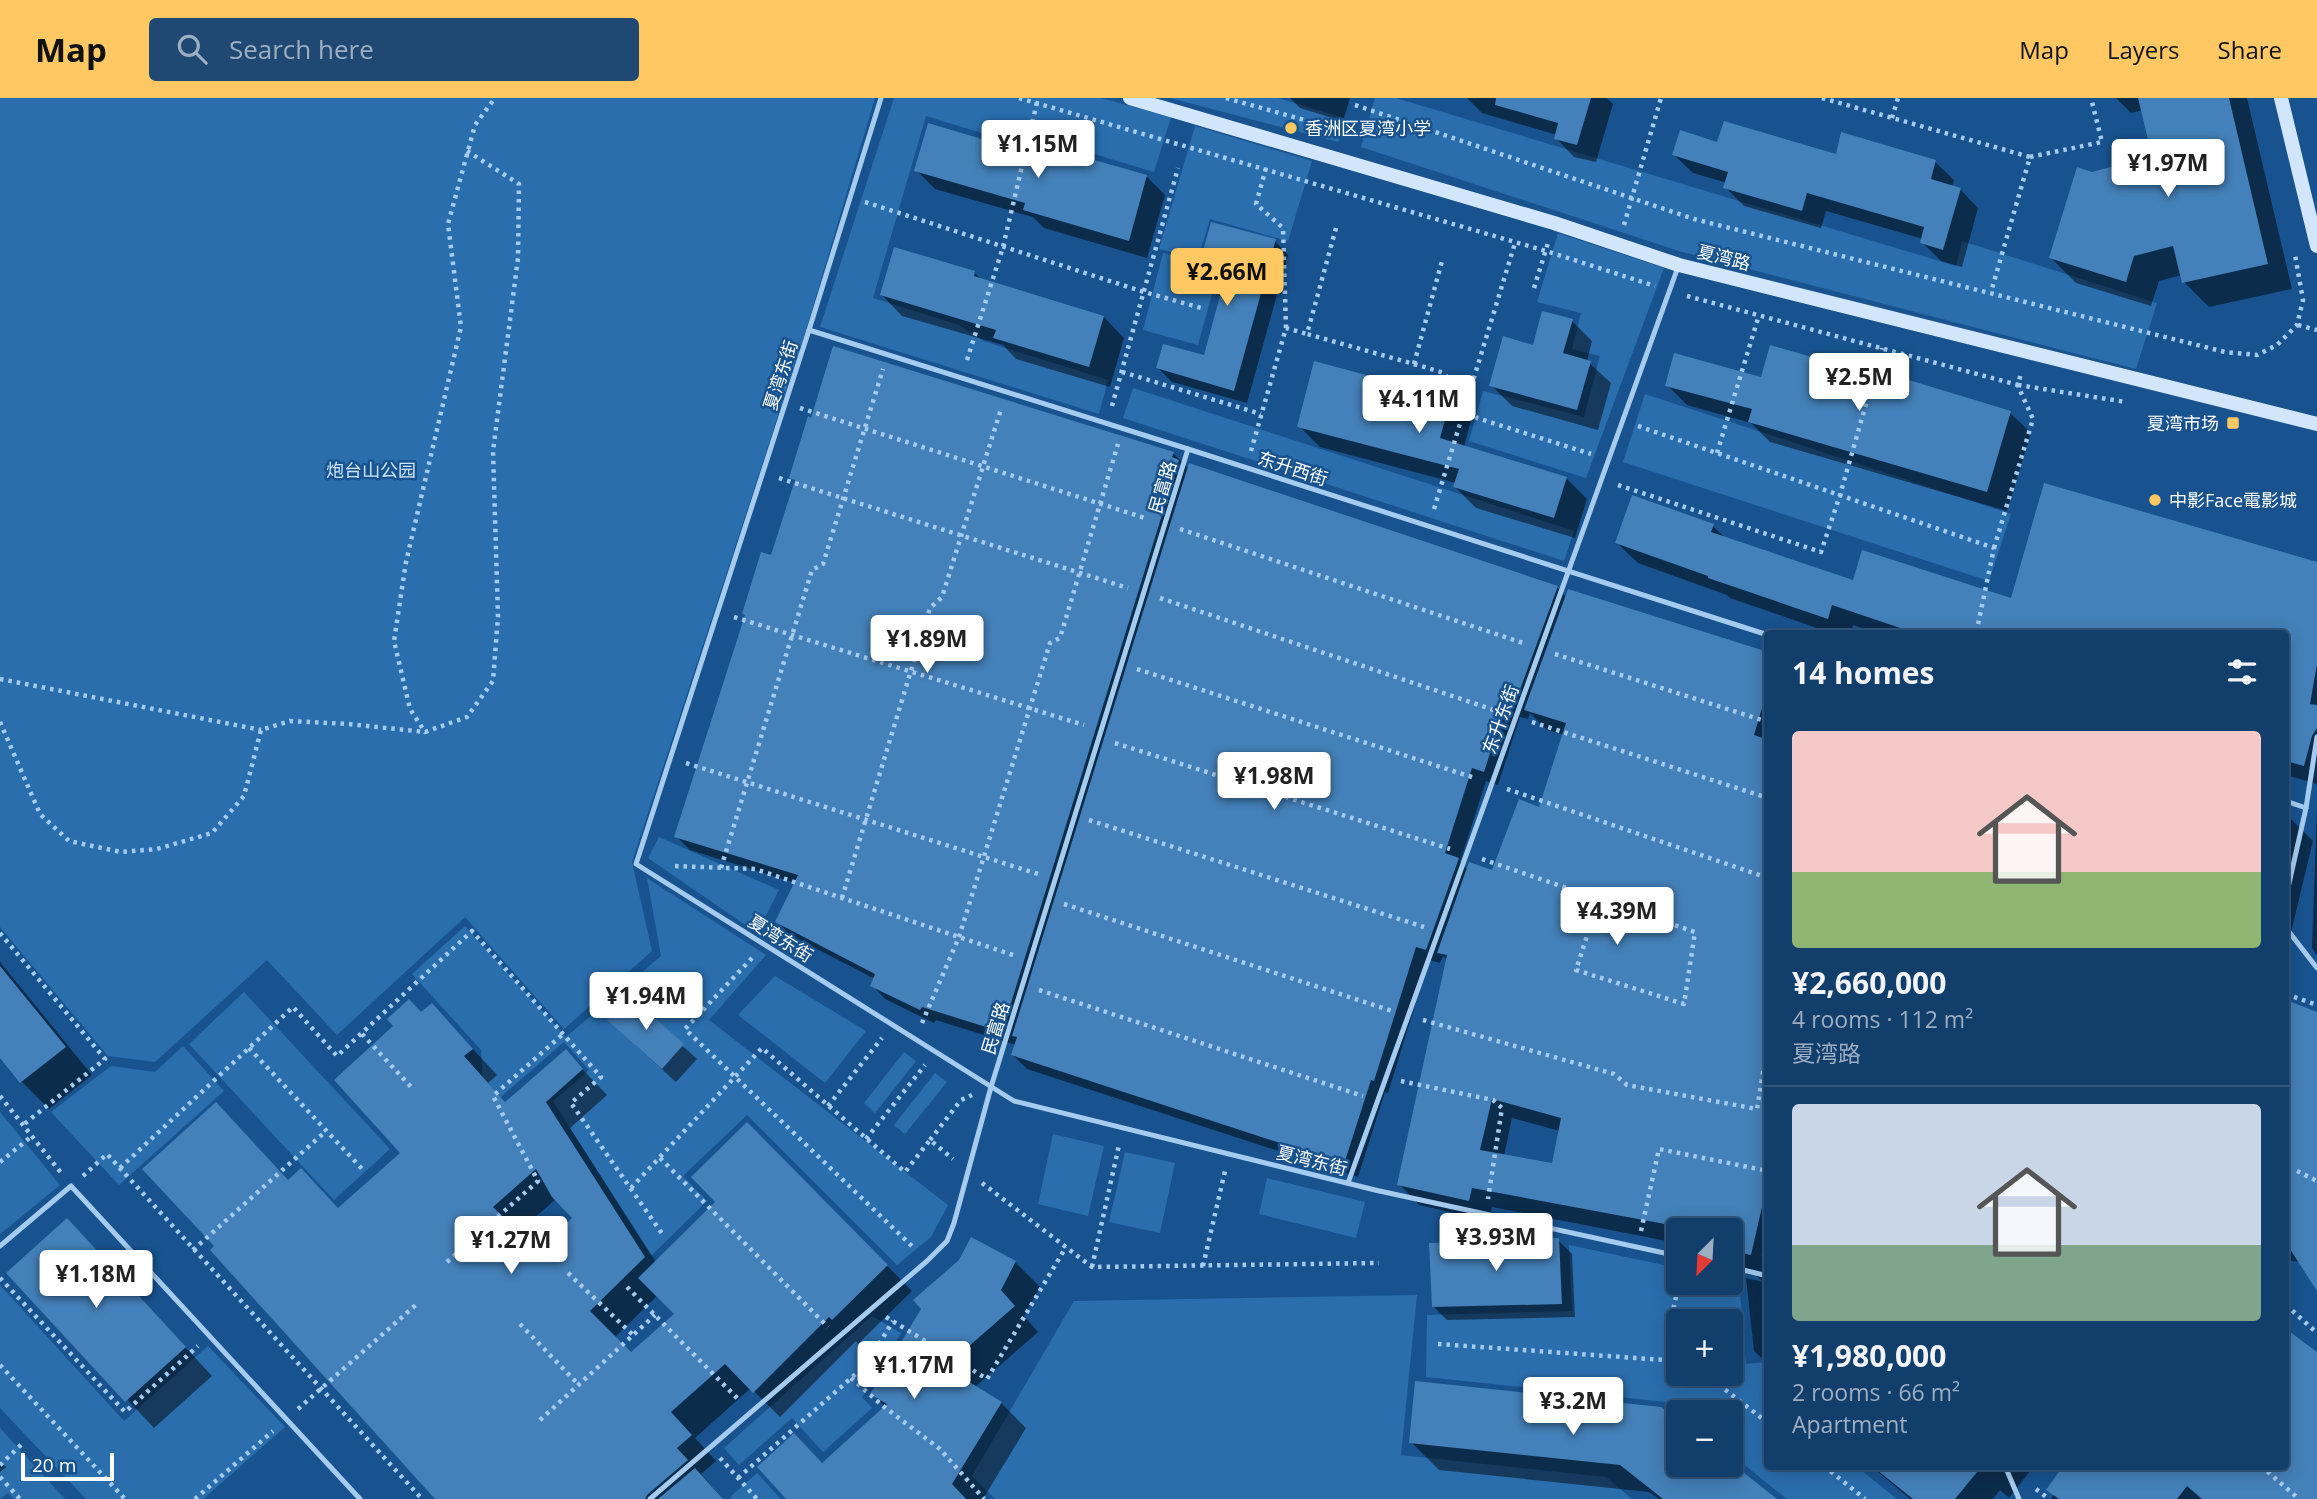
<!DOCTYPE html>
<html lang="en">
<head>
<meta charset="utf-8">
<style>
	:root { --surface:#123e6b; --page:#1f4973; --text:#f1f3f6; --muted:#9caec1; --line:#31577e; --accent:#ffc863 }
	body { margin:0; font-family:"Open Sans","Noto Sans SC",sans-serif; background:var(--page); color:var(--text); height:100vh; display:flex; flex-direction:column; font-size:26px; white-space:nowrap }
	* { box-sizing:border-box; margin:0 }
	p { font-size:23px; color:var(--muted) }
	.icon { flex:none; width:38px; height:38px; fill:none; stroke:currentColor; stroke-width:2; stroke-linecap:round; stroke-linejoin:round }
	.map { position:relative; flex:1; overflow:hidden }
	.sheet { position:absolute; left:1764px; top:532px; width:525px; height:840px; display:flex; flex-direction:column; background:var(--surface); border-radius:7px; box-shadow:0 4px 18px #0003,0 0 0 2px var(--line) }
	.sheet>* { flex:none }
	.needle { width:46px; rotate:204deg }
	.fabs { position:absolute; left:1666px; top:1120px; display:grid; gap:14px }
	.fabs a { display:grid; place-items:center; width:77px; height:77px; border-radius:7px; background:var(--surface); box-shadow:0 4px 18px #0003,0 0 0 2px var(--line); font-size:35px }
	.scale { position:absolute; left:21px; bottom:18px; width:93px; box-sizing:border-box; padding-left:7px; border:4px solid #fff; border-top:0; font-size:19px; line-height:24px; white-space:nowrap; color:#fff; -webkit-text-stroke:5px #18538f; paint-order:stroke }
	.price { position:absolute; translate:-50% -60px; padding:0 16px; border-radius:7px; background:#fff; color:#222; font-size:23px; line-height:46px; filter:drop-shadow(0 2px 4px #0008) }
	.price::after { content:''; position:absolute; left:50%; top:42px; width:21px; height:16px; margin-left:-10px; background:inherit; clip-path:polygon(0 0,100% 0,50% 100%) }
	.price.on { background:var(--accent); color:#111 }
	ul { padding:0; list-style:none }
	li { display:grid; align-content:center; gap:14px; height:371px; padding:0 28px }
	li+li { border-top:2px solid var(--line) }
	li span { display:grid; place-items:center; height:217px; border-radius:7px; color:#555 }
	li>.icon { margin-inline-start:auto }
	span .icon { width:126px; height:126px; fill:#fffc; stroke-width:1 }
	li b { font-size:30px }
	h2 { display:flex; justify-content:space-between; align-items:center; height:84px; padding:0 28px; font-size:30px }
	header { display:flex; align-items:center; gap:42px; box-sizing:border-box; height:98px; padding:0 35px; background:var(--accent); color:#111 }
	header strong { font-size:33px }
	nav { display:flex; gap:38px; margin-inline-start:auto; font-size:24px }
	.search { width:490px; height:63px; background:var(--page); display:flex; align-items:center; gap:18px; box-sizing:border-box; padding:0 24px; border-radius:7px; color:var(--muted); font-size:26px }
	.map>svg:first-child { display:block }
	.green { fill:#2a6eae; fill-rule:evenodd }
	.shadow { fill:#0007; fill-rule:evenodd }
	.building { fill:#4480b9; fill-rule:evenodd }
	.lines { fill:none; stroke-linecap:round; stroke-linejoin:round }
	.path { stroke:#a5cbef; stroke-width:4.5; stroke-dasharray:3.5 5; stroke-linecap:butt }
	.lane { stroke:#a5cbef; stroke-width:5 }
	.secondary { stroke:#d2e6fb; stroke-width:14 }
	.poi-dot { fill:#ffc863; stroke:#18538f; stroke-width:2.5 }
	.labels { text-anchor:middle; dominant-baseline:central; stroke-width:5; stroke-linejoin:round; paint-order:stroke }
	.poi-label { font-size:18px; fill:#fff; stroke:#18538f; text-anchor:start }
	.street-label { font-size:18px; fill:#fff; stroke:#18538f }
	.park-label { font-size:18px; fill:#cbe4fb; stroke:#18538f }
</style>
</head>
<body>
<header>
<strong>Map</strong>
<div class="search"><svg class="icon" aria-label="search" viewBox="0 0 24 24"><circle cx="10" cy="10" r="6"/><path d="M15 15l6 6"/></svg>Search here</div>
<nav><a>Map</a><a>Layers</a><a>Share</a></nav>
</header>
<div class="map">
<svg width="2317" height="1401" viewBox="0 0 2317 1401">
	<rect width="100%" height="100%" fill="#18538f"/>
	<g class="green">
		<path d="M0,0H875L806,232L632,764L652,853L564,931L465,819L337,937L267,862L155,964L108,958L0,829Z"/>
		<path d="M894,0H1101L1171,19L1154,74L1044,41H1001L926,18L873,200L959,227L983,243L1108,282L1099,316L820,229Z"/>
		<path d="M1170,0H1278L1344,20L1338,44Z"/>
		<path d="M1375,0H1396L1956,168L1962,143L2157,205L2136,271L1679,153L1361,49Z"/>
		<path d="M1195,28L1312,63L1288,143L1210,121L1198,161L1159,151Z"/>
		<path d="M1558,135L1664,170L1586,380L1469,343L1483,293L1584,319L1600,258L1572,251L1581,215L1537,204Z"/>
		<path d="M1163,155L1219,170L1198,247L1143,232Z"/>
		<path d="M1133,290L1574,433L1564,463L1123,320Z"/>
		<path d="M1645,296L2011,416L1989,483L1623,364Z"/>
		<path d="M659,739L779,792L757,835L648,760Z"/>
		<path d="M647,780L766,857L709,922L948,1107L931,1139L897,1167L747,1017L683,1078L707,1103L651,1158L553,1003L589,972L564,944L495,1004L483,990L481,952L412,876L465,828L566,939L661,858Z"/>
		<path d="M775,878L866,933L825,985L738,917Z"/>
		<path d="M244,894L390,1051L334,1102L189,946Z"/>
		<path d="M183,948L224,993L119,1087L51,1014L111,968L155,974Z"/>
		<path d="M904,954L916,963L875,1015L864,1005Z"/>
		<path d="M935,975L947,984L905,1036L894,1027Z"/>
		<path d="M0,1014L60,1087L0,1136Z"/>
		<path d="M1053,1036L1104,1048L1088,1118L1038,1106Z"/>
		<path d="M1125,1054L1175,1065L1160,1135L1109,1124Z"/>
		<path d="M1267,1080L1365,1104L1356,1140L1259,1116Z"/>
		<path d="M1569,1147L1678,1170V1185H1731V1181L1739,1182L1746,1266L1767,1264L1768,1368L1857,1369L1897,1401H1787L1731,1356V1314H1679L1666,1304L1426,1279L1427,1217L1572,1213ZM1678,1223H1731V1276H1678Z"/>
		<path d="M0,1187L124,1323L208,1248L285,1329L203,1401H86L0,1310Z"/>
		<path d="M1417,1197L1401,1357L1606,1379L1632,1401H995L972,1378L1074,1203Z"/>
		<path d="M872,1218L901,1235L862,1299L872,1310L823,1354L792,1320L739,1367L724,1350Z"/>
		<path d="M0,1330L65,1401H14L8,1395L0,1401Z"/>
		<path d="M757,1375L781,1401H732L730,1399Z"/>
	</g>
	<g class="shadow">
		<path d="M1290,0H1350L1343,23L1300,10Z"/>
		<path d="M1467,0H1607L1613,6L1596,64L1574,59L1556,40L1557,37L1482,15Z"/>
		<path d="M2116,0H2247L2292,191L2209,209L2184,184L2182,177L2159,183L2151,208L2076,185L2051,160L2092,76L2154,59L2143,12L2131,15Z"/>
		<path d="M1719,46L1837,58L1935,64L1954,82L1952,89L1960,91L1978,110L1962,169L1941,163L1922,144L1923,141L1826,113L1821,130L1744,108L1725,89L1727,85L1693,75L1674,57Z"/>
		<path d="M1040,60L1147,79L1165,97L1147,160L1044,130L1033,119L935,91L916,72Z"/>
		<path d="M1275,143L1288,157L1247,305L1172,284L1158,270L1205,259L1228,176L1217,173L1203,159Z"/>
		<path d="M974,174L982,182L1104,219L1124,240L1110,289L1016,261L1003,247L902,218L882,197Z"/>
		<path d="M1572,223L1592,243L1587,263L1611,285L1598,332L1512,308L1491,287L1534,249Z"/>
		<path d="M1763,281L2010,315L2031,335L2007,413L1770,344L1751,325L1687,307L1667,287Z"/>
		<path d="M1450,301L1471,322L1464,349L1566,380L1587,401L1575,440L1476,410L1455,389L1456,385L1320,349L1299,328Z"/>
		<path d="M1173,355L1189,371L1557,489L1566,499L1768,556V1266L1754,1253L1746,1180L1763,1184L1751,1172L1731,1168V1132H1678V1150L1672,1144L1492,1109L1489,1123L1419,1107L1399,1086L1448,863L1443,858L1440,865L1429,862L1388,995L1385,994L1358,1079L1027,971L1013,957L1016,947L936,922L934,925L885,901L872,887L875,881L790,837L777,823L796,785L690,752L676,738L772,459L796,384L791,379ZM1530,615L1547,632L1564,637L1540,711L1493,774L1468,772L1460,764L1486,683L1498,687L1520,619L1528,621ZM1512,1020L1560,1033L1554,1067L1504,1058Z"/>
		<path d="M1713,428L1726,441L1854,484L2012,502L2317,466V686L2286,677V536H1879L1853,527L1850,536H1834L1730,500L1727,497L1638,465L1617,445Z"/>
		<path d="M2317,709V857L2312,850Z"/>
		<path d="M2286,720L2292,722L2313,743L2286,855Z"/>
		<path d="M0,864L92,977L49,1011L22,984L0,957Z"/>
		<path d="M630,900L697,961L676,984L623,936Z"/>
		<path d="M2286,904L2317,915V1190L2300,1164L2286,1162Z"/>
		<path d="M432,907L497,977L488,985L506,1005L566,954L607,997L570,1030L656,1164L717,1104L747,1026L912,1193L858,1246L856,1243L780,1319L751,1290L695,1340L716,1363L701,1376L723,1401H438L289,1083L339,1111L402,1055L422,916ZM556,1101L575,1120L538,1156L517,1135ZM658,1197L677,1216L631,1256L614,1240Z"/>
		<path d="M67,1122L212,1278L154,1330L9,1175Z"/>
		<path d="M1558,1142L1572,1156L1575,1219L1447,1222L1433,1208Z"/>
		<path d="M1015,1164L1040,1189L1024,1218L1038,1234L975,1289L1001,1305L1026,1330L983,1401H789L886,1309L872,1296Z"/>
		<path d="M2286,1233L2317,1256V1401H2051L2062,1386L2286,1368Z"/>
		<path d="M1660,1311L1678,1325V1367H1731L1774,1401H1659L1649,1394L1439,1372L1411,1344Z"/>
		<path d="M0,1362L6,1369L0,1374Z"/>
		<path d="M1871,1368H2034L2009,1400L2000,1392L1993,1401H1910Z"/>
	</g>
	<g class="building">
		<path d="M1496,0H1591L1577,47L1554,41L1558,25L1495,7Z"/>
		<path d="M2138,0H2229L2268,166L2182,185L2173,148L2134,158L2126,184L2049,160L2077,69L2092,74L2152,58Z"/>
		<path d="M1724,23L1836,56L1841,34L1936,62L1931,81L1961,90L1943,152L1920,145L1924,129L1807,95L1802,113L1723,90L1728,74L1672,57L1680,32L1717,44Z"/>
		<path d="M928,25L1039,58L1041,47L1147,77L1129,143L1023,112L1025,105L914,73Z"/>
		<path d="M1211,124L1276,141L1234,293L1156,270L1163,246L1204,257L1228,168L1201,160Z"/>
		<path d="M894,149L975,173L974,178L1104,218L1089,269L993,240L996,232L880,197Z"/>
		<path d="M1542,213L1573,221L1563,255L1591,263L1577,312L1489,288L1503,238L1533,247Z"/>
		<path d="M1770,247L1888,281L1889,276L2011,313L1987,394L1748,324L1752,311L1665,288L1674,255L1761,279Z"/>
		<path d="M833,248L1174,354L1172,359L1179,362L1002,934L922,909L920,912L870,888L875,876L775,824L798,777L674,739L745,517L742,516L761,454L771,457L795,382L789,380L808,318L811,320Z"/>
		<path d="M1314,263L1451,300L1440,340L1567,379L1554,420L1453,389L1459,371L1297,329Z"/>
		<path d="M1189,365L1558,488L1514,608L1506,606L1484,674L1472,670L1445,755L1459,760L1426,852L1416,849L1374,983L1371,982L1344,1066L1011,957L1017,939L1012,938Z"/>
		<path d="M2044,385L2317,464V566L2310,606L2317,607V630L2312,638L2304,668L2286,663V536H1918L1832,507L1828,521L1708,480V478L1615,445L1632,397L1714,426L1711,434L1853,482L1862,452L2011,500Z"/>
		<path d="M1568,491L1768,554V590L1754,637L1768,642V1083L1751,1157L1731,1153V1132H1664L1665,1126L1472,1090L1469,1103L1397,1087L1447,857L1437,855L1469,764L1492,772L1519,701L1539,709L1566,625L1524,612ZM1492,1001L1561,1020L1552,1065L1480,1052Z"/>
		<path d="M0,868L66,949L20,985L0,960Z"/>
		<path d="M630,898L684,946L662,971L607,922Z"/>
		<path d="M409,901L421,914L432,905L473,951L464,958L505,1004L566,951L583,971L546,1004L645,1159L590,1213L631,1254L674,1216L638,1180L715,1104L691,1079L747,1024L888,1167L832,1222L829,1219L753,1295L725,1266L671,1314L692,1337L677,1350L688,1362L647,1397L645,1401H435L210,1152L214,1148L142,1071L216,1004L288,1082L301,1070L338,1110L400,1055L334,982L393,928L387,921ZM536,1071L552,1099L572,1120L538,1154L493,1109Z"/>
		<path d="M2286,902L2317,914V1193L2286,1145Z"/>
		<path d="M67,1120L186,1249L125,1304L6,1175Z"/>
		<path d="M971,1139L1016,1163L1001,1192L1015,1208L945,1269L1002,1304L952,1386L966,1401H786L757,1369L794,1335L822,1365L887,1306L870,1296L921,1211L913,1202L959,1162Z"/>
		<path d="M1559,1140L1562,1206L1432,1209L1429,1145Z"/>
		<path d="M2286,1231L2317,1254V1401H2202L2187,1388L2177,1401H2059L2046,1392L2063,1368H2286Z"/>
		<path d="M1415,1283L1661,1309L1678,1323V1367H1734L1777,1401H1663L1620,1367L1409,1345Z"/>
		<path d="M1872,1368H1982L1955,1401H1913Z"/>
		<path d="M695,1370L723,1401H658Z"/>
	</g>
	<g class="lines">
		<g class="path">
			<path d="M1019,0L1546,153L1655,188"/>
			<path d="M1226,0L1347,34"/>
			<path d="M1822,0L2030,59L1991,194"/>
			<path d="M1355,7L1694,121L2225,254L2257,257L2277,247L2297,227L2303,202L2295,157"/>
			<path d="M1892,20L1898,0"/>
			<path d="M467,53L519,86L518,160L493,353L498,519L493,583L467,619L425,634L410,611L394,543L406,464L461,229L448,126L475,27L495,0"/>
			<path d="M2030,59L2102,44L2091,0"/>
			<path d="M1266,70L1256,106L1283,130L1286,230"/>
			<path d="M865,104L1144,194L1205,211"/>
			<path d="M1624,127L1661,0"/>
			<path d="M1336,130L1307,236L1414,266L1442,163"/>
			<path d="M1534,190L1548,145"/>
			<path d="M1687,198L2018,287L2021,275"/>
			<path d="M2298,227L2317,232"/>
			<path d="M967,262L1003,149L1038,0"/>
			<path d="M1414,266L1444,275L1477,320L1591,356"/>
			<path d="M1122,274L1261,316"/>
			<path d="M2018,287L2126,304"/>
			<path d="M1112,308L1178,70"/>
			<path d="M800,310L1148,421"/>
			<path d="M1638,328L1994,450L1976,536"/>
			<path d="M1251,353L1286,230L1307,236"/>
			<path d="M1717,355L1759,217"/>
			<path d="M779,380L1128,490"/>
			<path d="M1618,387L1821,454L1840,397L1882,250"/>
			<path d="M1434,411L1515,145"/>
			<path d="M1180,431L1523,545"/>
			<path d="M1994,450L2033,321L2018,288"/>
			<path d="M1160,500L1500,614"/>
			<path d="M734,519L1084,627"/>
			<path d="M1555,556L1768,624"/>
			<path d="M1137,571L1475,680"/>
			<path d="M0,581L261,632"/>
			<path d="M0,624L40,716L69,743L121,754L157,751L212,735L244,698L261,632L290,623L348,626L425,634"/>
			<path d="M1532,624L1768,700"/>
			<path d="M1115,645L1450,751"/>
			<path d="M686,665L1038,776"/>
			<path d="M1507,691L1768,780"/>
			<path d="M1089,722L1424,829"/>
			<path d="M1482,761L1695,834L1684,906L1576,872L1599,801"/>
			<path d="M675,768L755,771L1013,857"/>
			<path d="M721,770L812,472L823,466L883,271"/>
			<path d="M842,800L930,510L942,499L1001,311"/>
			<path d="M1064,806L1392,913"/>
			<path d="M0,835L105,961L23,1027"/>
			<path d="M752,860L685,931L914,1150"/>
			<path d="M1039,892L1363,998"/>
			<path d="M2286,896L2317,907"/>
			<path d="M1423,922L1614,976L1627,987L1757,1011L1768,943"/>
			<path d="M922,925L959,839L1050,545L1060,540L1118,346"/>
			<path d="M362,936L413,991"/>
			<path d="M249,950L365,1074"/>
			<path d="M1401,983L1493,1002L1502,1010L1488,1101"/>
			<path d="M0,998L62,1076"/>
			<path d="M828,1008L882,940"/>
			<path d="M866,1041L925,967"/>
			<path d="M930,1042L961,1002L972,997"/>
			<path d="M660,1060L828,1229"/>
			<path d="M0,1064L32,1038"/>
			<path d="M120,1070L293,909L337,958L472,833L601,979L571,1005L663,1137"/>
			<path d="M2297,1073L2317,1083"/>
			<path d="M83,1078L107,1056L422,1401"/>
			<path d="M982,1085L1092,1169L1379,1165"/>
			<path d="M631,1090L762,950L905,1074L930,1042L953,1061"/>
			<path d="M1641,1133L1659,1051L1768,1073"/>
			<path d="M193,1152L326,1033"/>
			<path d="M1764,1158L1768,1139"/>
			<path d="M447,1164L538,1083L493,998L563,936"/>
			<path d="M1203,1168L1225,1073"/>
			<path d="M1092,1169L1119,1047"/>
			<path d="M568,1175L633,1237"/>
			<path d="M0,1180L125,1314L198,1248"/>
			<path d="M627,1189L740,1303"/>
			<path d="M2286,1207L2317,1235"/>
			<path d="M886,1219L987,1281L1066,1149"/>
			<path d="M520,1226L579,1287"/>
			<path d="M1438,1246L1678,1263"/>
			<path d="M1678,1255L1666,1245L1679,1185"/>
			<path d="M0,1267L125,1401"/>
			<path d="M1705,1276L1768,1325"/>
			<path d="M851,1280L883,1308L940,1351L984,1401"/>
			<path d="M298,1311L418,1205"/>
			<path d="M540,1322L655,1217"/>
			<path d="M720,1360L757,1401"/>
			<path d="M0,1367L22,1346"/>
			<path d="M1824,1368L1865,1401"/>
			<path d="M2261,1368L2299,1401"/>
			<path d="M0,1379L20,1401"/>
			<path d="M738,1380L867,1266L893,1223"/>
			<path d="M2036,1391L2049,1401"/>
			<path d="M195,1401L273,1333"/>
		</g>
		<g class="lane">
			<path d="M881,0L809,232L636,766L1014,1003L1375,1092L1678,1158"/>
			<path d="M809,232L1188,351L1768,537"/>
			<path d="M2286,703L2306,710"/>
			<path d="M2286,799L2306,710L2317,639"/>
			<path d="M2286,830L2317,870"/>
			<path d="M1348,1085L1678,169"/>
			<path d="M0,1148L71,1088L360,1401"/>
			<path d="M1731,1169L1768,1178"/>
			<path d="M2005,1368L2019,1401"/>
			<path d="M650,1401L927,1163L947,1143L954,1125L991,989L1188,351"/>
		</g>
		<g class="secondary">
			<path d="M1130,0L1554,125L1679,167L2317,326"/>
			<path d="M2281,0L2317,148"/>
		</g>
	</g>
	<g class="poi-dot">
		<circle cx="1291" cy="30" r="7"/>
		<rect x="2226" y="318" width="14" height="14" rx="3.5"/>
		<circle cx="2155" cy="402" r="7"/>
	</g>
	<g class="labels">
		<g class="poi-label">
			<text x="1305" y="30">香洲区夏湾小学</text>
			<text x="2219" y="325" text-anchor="end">夏湾市场</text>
			<text x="2169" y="402">中影Face電影城</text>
		</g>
		<g class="street-label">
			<text transform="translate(1724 159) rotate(14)">夏湾路</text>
			<text transform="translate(780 277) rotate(-72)">夏湾东街</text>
			<text transform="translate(1293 370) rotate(18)">东升西街</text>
			<text transform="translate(1162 389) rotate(-73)">民富路</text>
			<text transform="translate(1500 621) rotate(-70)">东升东街</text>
			<text transform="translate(781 840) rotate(32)">夏湾东街</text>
			<text transform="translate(995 930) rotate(-73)">民富路</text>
			<text transform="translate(1312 1062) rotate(14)">夏湾东街</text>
		</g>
		<g class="park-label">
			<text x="371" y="372">炮台山公园</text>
		</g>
	</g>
</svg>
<div class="fabs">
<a><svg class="needle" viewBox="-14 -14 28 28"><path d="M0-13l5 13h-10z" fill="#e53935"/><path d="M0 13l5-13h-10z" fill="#9caec1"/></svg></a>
<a>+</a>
<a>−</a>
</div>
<div class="scale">20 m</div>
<b class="price" style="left:1038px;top:82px">¥1.15M</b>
<b class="price" style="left:2168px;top:101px">¥1.97M</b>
<b class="price on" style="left:1227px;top:210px">¥2.66M</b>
<b class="price" style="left:1859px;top:315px">¥2.5M</b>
<b class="price" style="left:1419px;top:337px">¥4.11M</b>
<b class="price" style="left:927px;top:577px">¥1.89M</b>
<b class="price" style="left:1274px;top:714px">¥1.98M</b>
<b class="price" style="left:1617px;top:849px">¥4.39M</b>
<b class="price" style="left:646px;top:934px">¥1.94M</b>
<b class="price" style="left:1496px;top:1175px">¥3.93M</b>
<b class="price" style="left:511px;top:1178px">¥1.27M</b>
<b class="price" style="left:96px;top:1212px">¥1.18M</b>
<b class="price" style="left:914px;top:1303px">¥1.17M</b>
<b class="price" style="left:1573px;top:1339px">¥3.2M</b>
<section class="sheet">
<h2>14 homes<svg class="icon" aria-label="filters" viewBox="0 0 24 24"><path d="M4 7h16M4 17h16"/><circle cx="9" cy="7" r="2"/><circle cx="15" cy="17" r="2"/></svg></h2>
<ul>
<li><span style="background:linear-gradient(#f6c9c9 65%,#8fb573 0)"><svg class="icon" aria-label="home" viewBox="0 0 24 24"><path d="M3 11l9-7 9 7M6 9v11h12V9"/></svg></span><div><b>¥2,660,000</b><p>4 rooms · 112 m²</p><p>夏湾路</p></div></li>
<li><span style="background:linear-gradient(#c9d6e8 65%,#7fa58c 0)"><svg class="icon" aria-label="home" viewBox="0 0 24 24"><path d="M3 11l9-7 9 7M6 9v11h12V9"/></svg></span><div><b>¥1,980,000</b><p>2 rooms · 66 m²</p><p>Apartment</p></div></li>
</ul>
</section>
</div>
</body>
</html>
